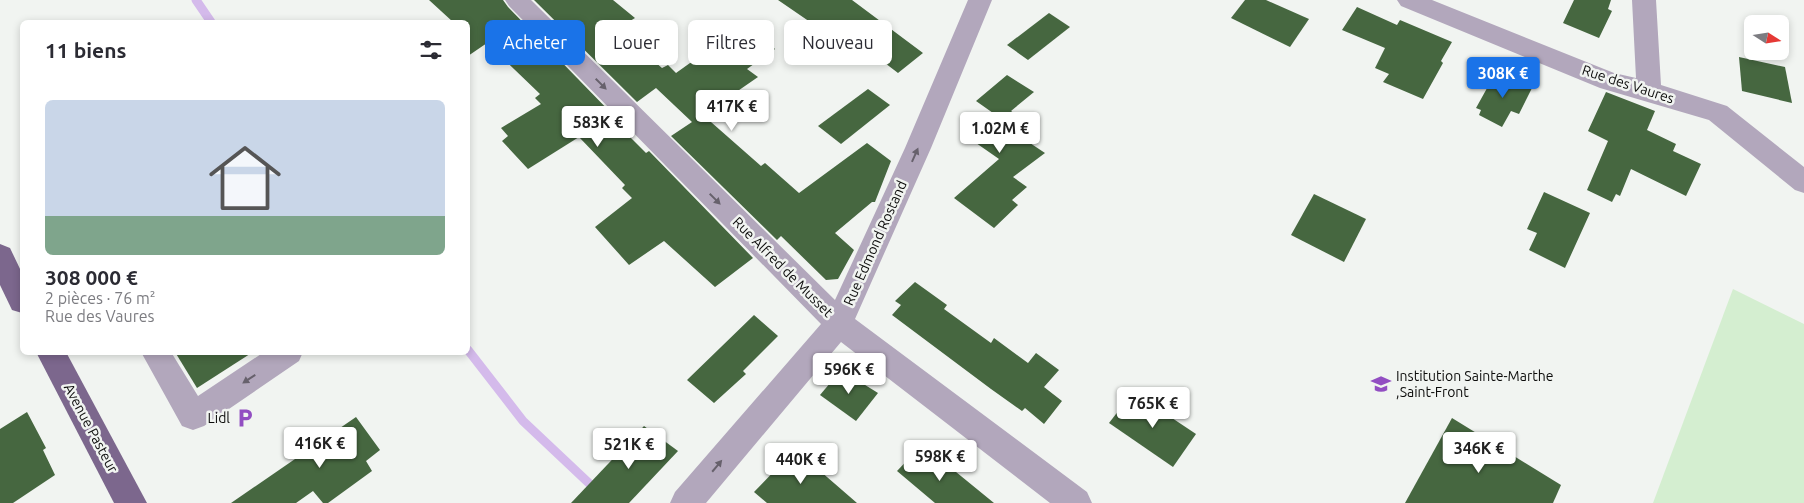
<!DOCTYPE html>
<html lang="fr">
<head>
<meta charset="utf-8">
<style>
	:root { --surface:#fff; --page:#f2f2f3; --text:#2b2b33; --muted:#7c7c81; --accent:#1a73e8 }
	body { margin:0; font-family:Ubuntu,sans-serif; background:var(--page); color:var(--text); height:100vh; display:flex; flex-direction:column; font-size:19px; white-space:nowrap }
	* { box-sizing:border-box; margin:0 }
	p { font-size:16px; color:var(--muted) }
	.icon { flex:none; width:28px; height:28px; fill:none; stroke:currentColor; stroke-width:2; stroke-linecap:round; stroke-linejoin:round }
	.map { position:relative; flex:1; overflow:hidden }
	.sheet { position:absolute; left:20px; top:20px; width:450px; height:335px; display:flex; flex-direction:column; background:var(--surface); border-radius:8px; box-shadow:0 2px 8px #0003 }
	.sheet>* { flex:none }
	.banner { position:absolute; left:485px; top:20px; width:475px; height:45px; display:flex; gap:10px }
	.needle { width:32px; rotate:102deg }
	.fabs { position:absolute; left:1744px; top:15px; display:grid; gap:10px }
	.fabs a { display:grid; place-items:center; width:45px; height:45px; border-radius:8px; background:var(--surface); box-shadow:0 2px 8px #0003; font-size:25px }
	.price { position:absolute; translate:-50% -42px; padding:0 11px; border-radius:5px; background:#fff; color:#222; font-size:16px; line-height:32px; filter:drop-shadow(0 1px 2px #0008) }
	.price::after { content:''; position:absolute; left:50%; top:30px; width:15px; height:11px; margin-left:-8px; background:inherit; clip-path:polygon(0 0,100% 0,50% 100%) }
	.price.active { background:var(--accent); color:#fff }
	ul { padding:0; list-style:none }
	li { display:grid; align-content:center; gap:10px; height:265px; padding:0 25px }
	li span { display:grid; place-items:center; height:155px; border-radius:8px; color:#555 }
	li>.icon { margin-inline-start:auto }
	span .icon { width:90px; height:90px; fill:#fffc; stroke-width:1 }
	li b { font-size:21px }
	h2 { display:flex; justify-content:space-between; align-items:center; height:60px; padding:0 25px; font-size:21px }
	.tag { padding:0 18px; border-radius:8px; background:var(--surface); box-shadow:0 2px 8px #0003; font-size:18px; line-height:45px }
	.tag.active { background:var(--accent); color:#fff }
	.map>svg:first-child { display:block }
	.green { fill:#d4eed0 }
	.lines { fill:none; stroke-linecap:round; stroke-linejoin:round }
	.stream { stroke:#d4baeb; stroke-width:9 }
	.building { fill:#466740 }
	.minor { fill:#b2a7bc; fill-rule:evenodd }
	.major { fill:#7c678d; fill-rule:evenodd }
	.oneway { fill:#67616c }
	.labels { text-anchor:middle; dominant-baseline:central; stroke-width:5; stroke-linejoin:round; paint-order:stroke }
	.street-label { font-size:14px; fill:#0c0c0b; stroke:#f1f4f1 }
	.poi-label { font-size:14px; fill:#0c0c0b; stroke:#f1f4f1; text-anchor:start }
</style>
</head>
<body>
<div class="map">
<svg width="1804" height="503" viewBox="0 0 1804 503">
	<rect width="100%" height="100%" fill="#f1f4f1"/>
	<path class="green" d="M1733,289L1804,324V503H1653Z"/>
	<g class="lines">
		<g class="stream">
			<path d="M196,0L211,22"/>
			<path d="M468,350L523,421L610,503"/>
		</g>
	</g>
	<g class="building">
		<path d="M429,0H503L508,7L615,117L612,119L646,153L649,151L753,258L715,287L664,241L629,265L595,227L632,198L622,188L625,185L579,137L528,169L502,141L508,136L501,128L541,104L535,98L540,94L487,43L468,56V22H453Z"/>
		<path d="M534,0H613L635,18L620,27L639,48L662,68L668,65L676,73L746,23L775,49L747,69L758,77L703,115L761,166L765,163L799,193L867,143L891,161L875,202H872L835,233L854,250L838,279L826,280L781,236L777,240L671,136L692,122L656,88L637,102Z"/>
		<path d="M778,0H852L923,53L898,73L839,28L829,35Z"/>
		<path d="M1245,0H1266L1309,19L1290,47L1231,18Z"/>
		<path d="M1574,0H1611L1608,9L1612,11L1599,38L1563,23Z"/>
		<path d="M1357,7L1397,25L1400,20L1452,42L1441,61L1443,63L1423,99L1383,82L1389,74L1375,68L1385,48L1342,30Z"/>
		<path d="M1049,13L1070,27L1028,60L1007,45Z"/>
		<path d="M1739,57L1785,67L1792,103L1742,91Z"/>
		<path d="M1496,72L1532,88L1519,114L1511,111L1502,127L1479,115L1481,110L1476,108Z"/>
		<path d="M1007,75L1034,92L1011,111L1027,123L1015,133L1045,153L1013,177L1027,187L1012,200L1018,205L994,228L954,198L999,159L966,136L993,113L976,101Z"/>
		<path d="M868,89L890,105L841,144L818,126Z"/>
		<path d="M1606,92L1655,111L1647,130L1676,144L1673,151L1701,164L1686,196L1631,169L1620,196L1616,194L1612,202L1587,190L1608,141L1588,131Z"/>
		<path d="M1544,192L1590,213L1565,268L1529,250L1537,233L1527,229Z"/>
		<path d="M1314,194L1366,219L1344,262L1291,235Z"/>
		<path d="M915,282L947,305L944,309L991,343L994,338L1028,363L1036,353L1059,370L1044,387L1062,401L1044,424L1025,408L1022,411L991,389L892,315L901,305L895,301Z"/>
		<path d="M754,315L778,336L743,371L746,374L714,403L687,380Z"/>
		<path d="M175,352H253L197,388Z"/>
		<path d="M841,370L878,393L856,421L820,395Z"/>
		<path d="M1133,392L1196,434L1173,467L1109,423Z"/>
		<path d="M27,412L46,448L43,450L55,475L13,503H0V429Z"/>
		<path d="M356,417L380,450L366,461L372,471L328,503H323L313,491L296,503H231Z"/>
		<path d="M1452,418L1561,485L1553,503H1405Z"/>
		<path d="M644,426L678,451L629,503H571Z"/>
		<path d="M918,449L941,468L945,463L994,503H935L897,471Z"/>
		<path d="M797,451L857,503H767L754,492L784,461L785,462Z"/>
	</g>
	<g class="lines">
		<g class="minor">
			<path d="M505,0H531L835,300L905,148L968,0H992L931,148L855,319L1087,492L1092,503H1050L841,342L706,503H670L675,492L821,324L509,6Z"/>
			<path d="M1397,0H1432L1614,73L1636,78L1632,0H1656L1661,85L1727,106L1804,167V193L1795,190L1709,120L1600,88L1401,6Z"/>
			<path d="M141,352H171L198,396L264,352H303L299,361L204,426L193,430L182,426Z"/>
		</g>
		<g class="major">
			<path d="M0,244L10,248L22,273V313L12,310L0,285Z"/>
			<path d="M36,352H66L147,503H114Z"/>
		</g>
	</g>
	<defs><path id="oneway-solid" d="M-6-.8H1V-3.2L6.5 0L1 3.2V.8H-6Z" transform="scale(1.25)"/></defs>
	<g class="oneway">
		<use href="#oneway-solid" transform="translate(601 84) rotate(45)"/>
		<use href="#oneway-solid" transform="translate(915 155) rotate(-66)"/>
		<use href="#oneway-solid" transform="translate(715 199) rotate(45)"/>
		<use href="#oneway-solid" transform="translate(249 379) rotate(147)"/>
		<use href="#oneway-solid" transform="translate(717 466) rotate(-50)"/>
	</g>
	<defs>
		<symbol id="school-bare" viewBox="-9 -9 18 18"><path d="M0-5L7-2L0 1L-7-2ZM-4 1L0 2.5L4 1V4Q0 6-4 4Z" fill="#924ec2" stroke="#f1f4f1" stroke-width="2.5" paint-order="stroke"/></symbol>
		<symbol id="parking-bare" viewBox="-9 -9 18 18"><path d="M-3.5-5.5H1a3.5 3.5 0 0 1 0 7H-1V5.5H-3.5ZM-1-3.4V-.6H.8a1.4 1.4 0 0 0 0-2.8Z" fill="#924ec2" stroke="#f1f4f1" stroke-width="2.5" paint-order="stroke"/></symbol>
	</defs>
	<g fill-rule="evenodd">
		<use href="#school-bare" x="1367" y="370" width="28" height="28"/>
		<use href="#parking-bare" x="231" y="404" width="28" height="28"/>
	</g>
	<g class="labels">
		<g class="street-label">
			<text transform="translate(1628 84) rotate(18)">Rue des Vaures</text>
			<text transform="translate(875 243) rotate(-66)">Rue Edmond Rostand</text>
			<text transform="translate(783 267) rotate(45)">Rue Alfred de Musset</text>
			<text transform="translate(91 428) rotate(62)">Avenue Pasteur</text>
		</g>
		<g class="poi-label">
			<text x="1396" y="376">Institution Sainte-Marthe<tspan x="1396" dy="16">,Saint-Front</tspan></text>
			<text x="230" y="418" text-anchor="end">Lidl</text>
		</g>
	</g>
</svg>
<div class="fabs">
<a><svg class="needle" viewBox="-14 -14 28 28"><path d="M0-13l5 13h-10z" fill="#e53935"/><path d="M0 13l5-13h-10z" fill="#7c7c81"/></svg></a>
</div>
<b class="price active" style="left:1503px;top:99px">308K €</b>
<b class="price" style="left:732px;top:132px">417K €</b>
<b class="price" style="left:598px;top:148px">583K €</b>
<b class="price" style="left:1000px;top:154px">1.02M €</b>
<b class="price" style="left:849px;top:395px">596K €</b>
<b class="price" style="left:1153px;top:429px">765K €</b>
<b class="price" style="left:320px;top:469px">416K €</b>
<b class="price" style="left:629px;top:470px">521K €</b>
<b class="price" style="left:1479px;top:474px">346K €</b>
<b class="price" style="left:940px;top:482px">598K €</b>
<b class="price" style="left:801px;top:485px">440K €</b>
<div class="banner">
<a class="tag active">Acheter</a>
<a class="tag">Louer</a>
<a class="tag">Filtres</a>
<a class="tag">Nouveau</a>
</div>
<section class="sheet">
<h2>11 biens<svg class="icon" aria-label="filters" viewBox="0 0 24 24"><path d="M4 7h16M4 17h16"/><circle cx="9" cy="7" r="2"/><circle cx="15" cy="17" r="2"/></svg></h2>
<ul>
<li><span style="background:linear-gradient(#c9d6e8 75%,#7fa58c 0)"><svg class="icon" aria-label="home" viewBox="0 0 24 24"><path d="M3 11l9-7 9 7M6 9v11h12V9"/></svg></span><div><b>308 000 €</b><p>2 pièces · 76 m²</p><p>Rue des Vaures</p></div></li>
</ul>
</section>
</div>
</body>
</html>
